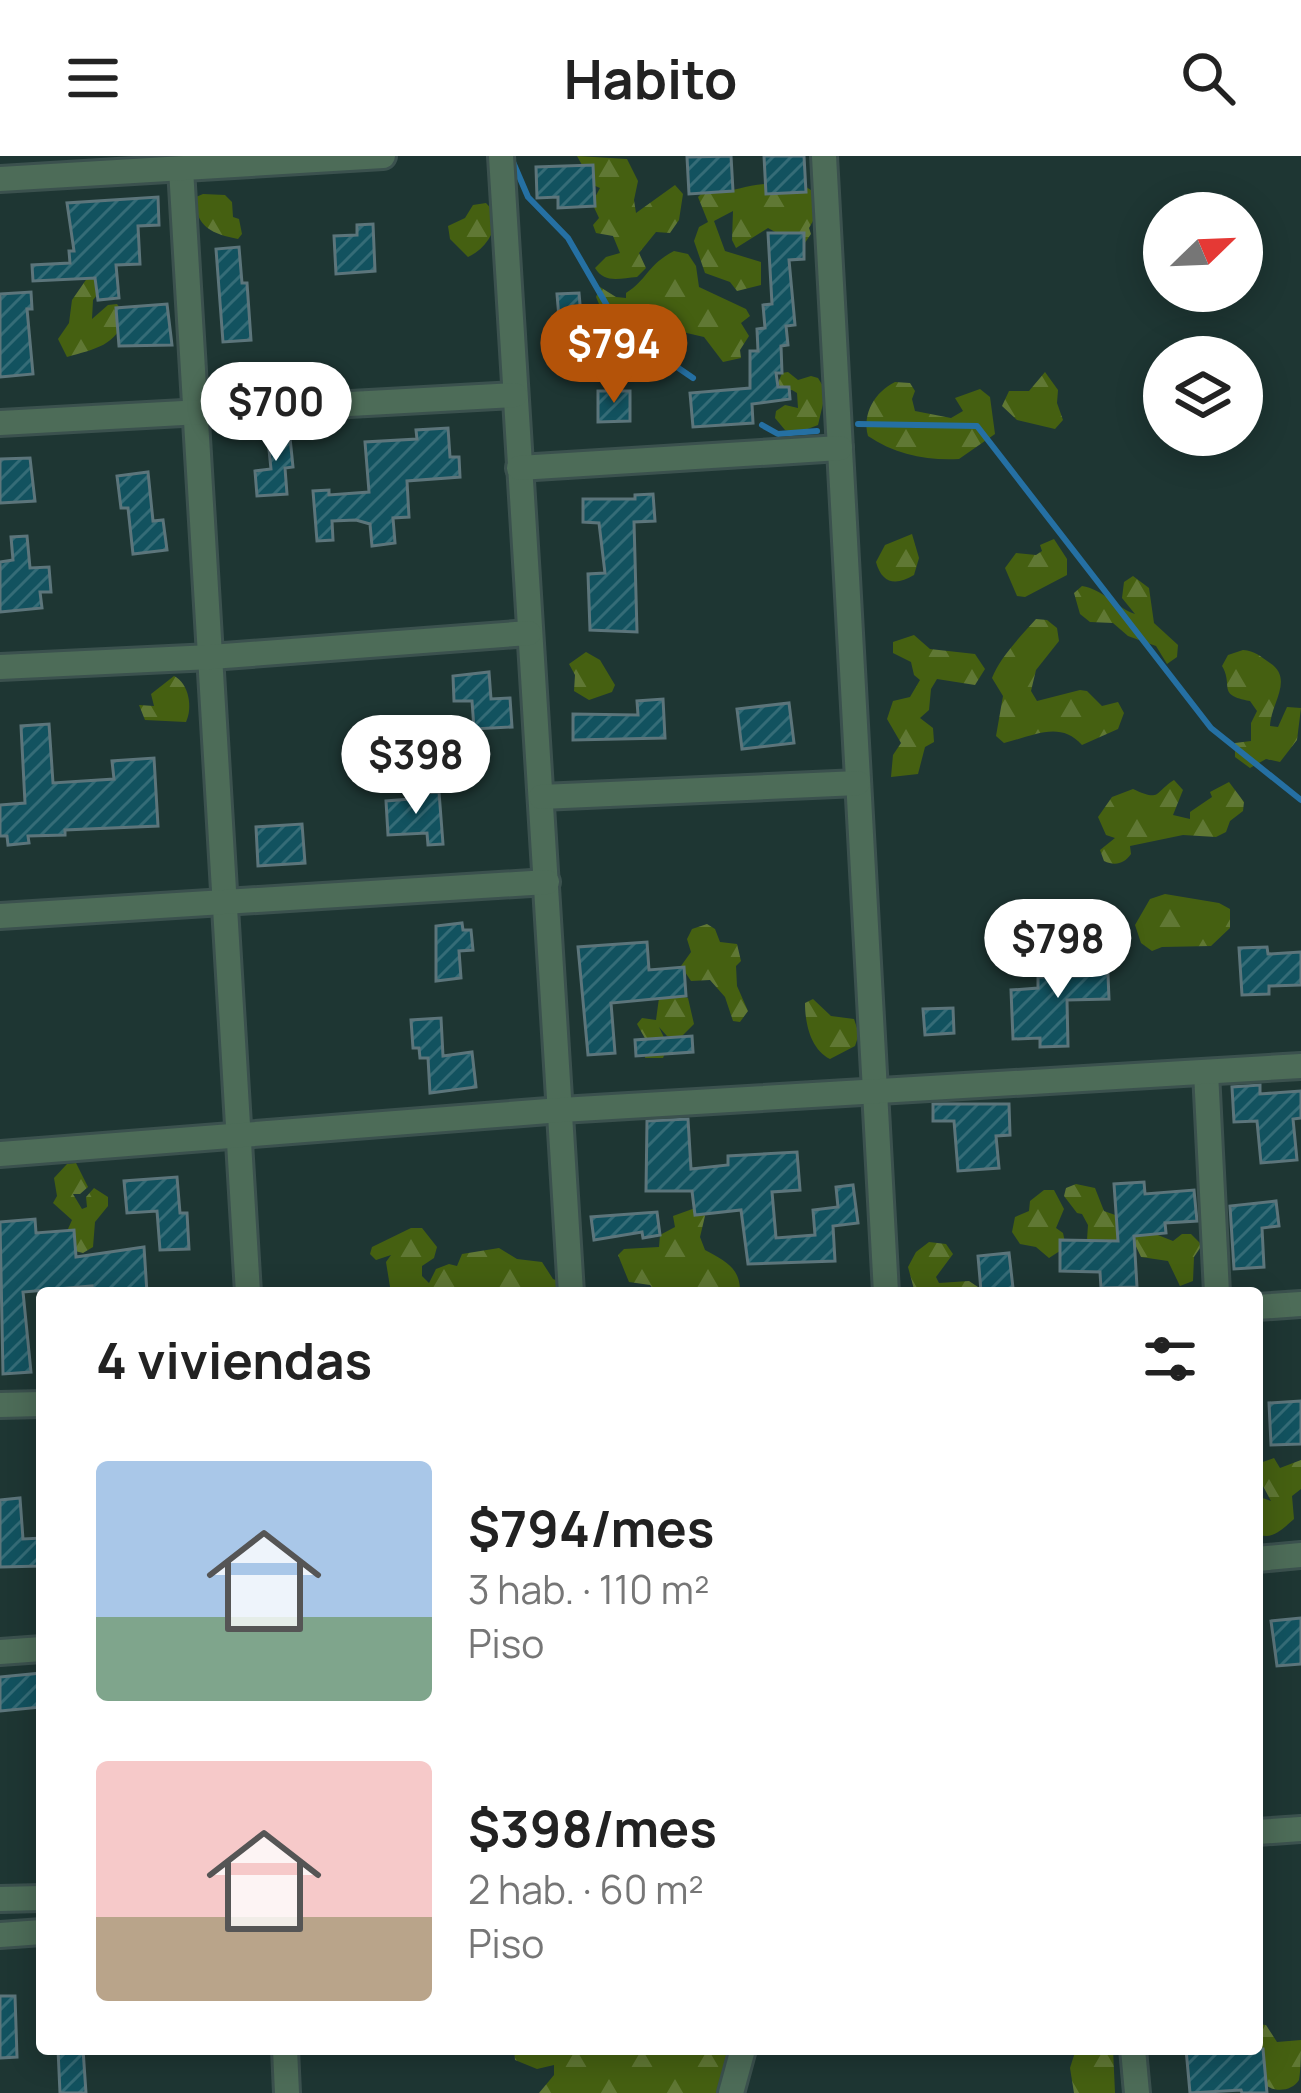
<!DOCTYPE html>
<html lang="es">
<head>
<meta charset="utf-8">
<style>
	:root { --surface:#fff; --page:#f2f2f2; --text:#222; --muted:#767676; --accent:#b45309 }
	body { margin:0; font-family:Manrope,sans-serif; background:var(--page); color:var(--text); height:100vh; display:flex; flex-direction:column; font-size:45px; white-space:nowrap }
	* { box-sizing:border-box; margin:0 }
	p { font-size:39px; color:var(--muted) }
	.icon { flex:none; width:66px; height:66px; fill:none; stroke:currentColor; stroke-width:2; stroke-linecap:round; stroke-linejoin:round }
	.map { position:relative; flex:1; overflow:hidden }
	.drawer { position:absolute; left:36px; top:1131px; width:1227px; height:768px; display:flex; flex-direction:column; background:var(--surface); border-radius:12px; box-shadow:0 6px 30px #0003 }
	.drawer>* { flex:none }
	.needle { width:78px; rotate:67deg }
	.controls { position:absolute; left:1143px; top:36px; display:grid; gap:24px }
	.controls a { display:grid; place-items:center; width:120px; height:120px; border-radius:50%; background:var(--surface); box-shadow:0 6px 30px #0003; font-size:60px }
	.price { position:absolute; translate:-50% -102px; padding:0 27px; border-radius:42px; background:#fff; color:#222; font-size:39px; line-height:78px; filter:drop-shadow(0 3px 6px #0008) }
	.price::after { content:''; position:absolute; left:50%; top:72px; width:36px; height:27px; margin-left:-18px; background:inherit; clip-path:polygon(0 0,100% 0,50% 100%) }
	.price.selected { background:var(--accent); color:#fff }
	ul { padding:0; list-style:none }
	li { display:flex; align-items:center; gap:36px; height:300px; padding:0 60px }
	li span { display:grid; place-items:center; flex:none; width:336px; height:240px; border-radius:12px; color:#555 }
	li>.icon { margin-inline-start:auto }
	span .icon { width:144px; height:144px; fill:#fffc; stroke-width:1 }
	li b { font-size:51px }
	h2 { display:flex; justify-content:space-between; align-items:center; height:144px; padding:0 60px; font-size:51px }
	header { display:flex; justify-content:space-between; align-items:center; height:156px; padding:0 60px; background:var(--surface); font-size:54px; font-weight:700 }
	.map>svg:first-child { display:block }
	.forest { fill:url(#forest-firs) }
	.lines { fill:none; stroke-linecap:round; stroke-linejoin:round }
	.stream { stroke:#2570a3; stroke-width:6 }
	.building { fill:url(#building-hatch); stroke:#5c757b; stroke-width:3 }
	.minor-casing { stroke:#3b514e; stroke-width:30 }
	.minor { stroke:#4d6c58; stroke-width:24 }
</style>
</head>
<body>
<header><svg class="icon" aria-label="menu" viewBox="0 0 24 24"><path d="M4 6h16M4 12h16M4 18h16"/></svg>Habito<svg class="icon" aria-label="search" viewBox="0 0 24 24"><circle cx="10" cy="10" r="6"/><path d="M15 15l6 6"/></svg></header>
<div class="map">
<svg width="1301" height="1937" viewBox="0 0 1301 1937">
	<defs>
		<pattern id="forest-firs" width="22" height="20" patternUnits="userSpaceOnUse" patternTransform="scale(3)"><rect width="22" height="20" fill="#456011"/><path d="M5 1l3.5 6h-7zM16 11l3.5 6h-7z" fill="#607834"/></pattern>
		<pattern id="building-hatch" width="6" height="6" patternUnits="userSpaceOnUse" patternTransform="scale(3)"><rect width="6" height="6" fill="#12525f"/><path d="M-1 1l2-2M0 6l6-6M5 7l2-2" fill="none" stroke="#356c77"/></pattern>
	</defs>
	<rect width="100%" height="100%" fill="#1e3633"/>
	<g class="forest">
		<path d="M577,0L627,3L638,25L634,44L636,57L675,29L683,38L679,64L670,77L656,76L639,97L646,112L637,121C620,122 605,128 595,112L606,101L620,97L613,80L596,77L593,69L599,62L592,47L600,32L593,29Z"/>
		<path d="M768,28L803,29L814,36L813,65L809,72L811,78L802,91L768,72L736,92L732,84L733,55L714,65L725,95L761,106V129L737,135L730,126L705,117L694,85L699,71L708,66L698,41L704,35C728,40 744,28 768,28Z"/>
		<path d="M203,38L225,39L232,46L233,61L239,63L242,78L238,83C214,78 194,72 196,41Z"/>
		<path d="M486,47L497,59C495,78 484,94 468,101L450,83L448,70L465,62L473,49Z"/>
		<path d="M674,95L688,98L696,110L699,131L746,153L750,160L741,167L749,180L740,194L741,202L723,206L704,181L678,175L666,154L652,161L653,173L638,177L618,157L599,148L596,141L600,131L616,141L626,142V137C648,123 647,109 674,95Z"/>
		<path d="M90,118L106,128L93,144L92,163L108,149L117,148L125,159C118,190 94,193 67,201L58,183L69,167L72,144Z"/>
		<path d="M788,216L798,224L811,220L818,222L826,235L818,269L797,277L785,274L775,262L776,255L785,249L798,252L797,237L792,234L783,235L778,227L782,217Z"/>
		<path d="M1045,216L1058,234L1057,247L1063,264L1055,273L1017,264L1002,250L1009,235H1029Z"/>
		<path d="M895,226L910,227L915,235L912,243L915,255L951,262L963,255L955,242L980,233L990,241L995,278L959,303C928,305 894,298 868,280C862,257 875,236 895,226Z"/>
		<path d="M912,378L919,402L914,419C896,430 882,428 876,406L885,389Z"/>
		<path d="M1054,383L1067,403V419L1025,441L1017,440L1005,412L1016,397L1036,399L1042,395L1040,389Z"/>
		<path d="M1133,420L1149,432L1154,467L1178,489L1177,501L1167,508L1156,490L1128,480L1113,467L1090,466L1080,458L1074,437L1082,430C1102,433 1117,452 1135,458L1122,442L1124,426Z"/>
		<path d="M1036,463L1047,464L1057,472L1059,485L1036,514L1031,535L1037,545L1080,534L1087,535L1102,550L1118,546L1124,557L1118,573L1082,589C1060,564 1033,580 1004,587L996,580L1003,540L992,522C1000,501 1021,480 1036,463Z"/>
		<path d="M914,479L930,493L975,498L985,513L975,529L937,523L931,533L929,554L920,562L933,572L934,586L925,591L918,618L891,621L893,599L901,587L887,563L893,545L910,541L920,524L914,519L911,506L893,497V486Z"/>
		<path d="M1243,494C1255,495 1260,500 1270,507C1294,523 1271,547 1270,570L1278,571L1287,551L1301,552L1297,584L1280,606L1266,603L1250,612L1235,601V587L1251,585V567L1257,555L1250,545C1216,539 1234,530 1222,510L1228,499Z"/>
		<path d="M586,496L600,504L615,529L612,536L589,544L574,535L575,519L569,508Z"/>
		<path d="M174,520C189,527 193,552 186,566L145,564L139,549L154,550L151,538Z"/>
		<path d="M1174,624L1183,634L1173,659L1190,663V656L1212,641L1210,636L1229,626L1244,646L1243,655L1230,665L1226,676L1216,681L1183,679L1130,690L1131,698C1124,708 1115,710 1104,705L1100,694L1115,682L1106,679L1098,661L1112,641L1133,633C1161,646 1154,637 1174,624Z"/>
		<path d="M1165,738L1219,747L1230,753V772L1211,790L1162,791L1152,795L1141,787L1135,769L1150,743Z"/>
		<path d="M707,768L715,773L720,786L737,788L741,805L736,810L737,830L748,855L740,866L733,865L725,841L710,824L691,825L681,810L691,796L687,783L692,773Z"/>
		<path d="M681,840L688,842L694,868L681,881L667,880L659,871L668,890L663,902H645L647,886L637,868L642,862L656,864L659,842Z"/>
		<path d="M813,843L831,860L854,863L859,878L855,890L830,903C810,893 805,866 805,847Z"/>
		<path d="M76,1007L88,1031L80,1038H73L82,1053L87,1051L86,1041L94,1032L108,1041V1050L95,1066L93,1091L83,1097L75,1095L68,1073L72,1064L53,1047L57,1040L54,1022L67,1008Z"/>
		<path d="M1076,1028L1095,1032L1104,1055L1118,1060L1119,1087L1091,1089L1087,1084L1088,1069L1082,1058L1077,1057L1064,1040L1066,1032Z"/>
		<path d="M1044,1034H1054L1064,1053L1056,1072L1063,1077L1066,1091L1049,1102L1036,1091L1020,1088L1012,1076L1015,1061L1029,1055L1030,1045Z"/>
		<path d="M698,1051L705,1060L700,1081L705,1094C725,1105 741,1112 740,1137H657L650,1129L629,1126L618,1099L624,1093L659,1091L660,1079L675,1071L673,1060Z"/>
		<path d="M411,1072H422L437,1091L434,1102L422,1110V1120L429,1127L436,1113L449,1108L457,1110L462,1098L499,1092L517,1103L542,1106L553,1123L587,1137H391L386,1106L391,1099L376,1104L370,1098L372,1091Z"/>
		<path d="M1140,1072L1173,1085L1182,1078H1191L1202,1089L1194,1101L1193,1125L1180,1130L1168,1105L1141,1101L1133,1084Z"/>
		<path d="M929,1086L946,1088L953,1098L936,1121L939,1127L969,1125L984,1135L995,1132L1000,1137H915L908,1111L916,1096Z"/>
		<path d="M1274,1302L1280,1312L1301,1304V1333L1292,1340L1294,1363C1283,1372 1273,1385 1257,1378V1340L1271,1345L1257,1319V1308Z"/>
		<path d="M1257,1868L1266,1869L1277,1886L1301,1884C1301,1896 1301,1913 1299,1924C1291,1937 1269,1937 1261,1924L1266,1913L1257,1892Z"/>
		<path d="M514,1893H735L721,1921V1937H539L554,1919V1909L537,1913L515,1904Z"/>
		<path d="M1076,1893H1113L1115,1937H1074L1070,1912Z"/>
	</g>
	<g class="lines">
		<g class="stream">
			<path d="M513,6L528,41L568,82L620,172L693,222"/>
			<path d="M858,268L977,270L1211,572L1301,644"/>
			<path d="M762,269L778,278L817,275"/>
		</g>
	</g>
	<g class="building">
		<path d="M731,0L733,35L689,38L687,1Z"/>
		<path d="M764,0H804L806,36L766,38Z"/>
		<path d="M593,9L595,50L558,52V41L537,42L536,11Z"/>
		<path d="M158,41L159,69L138,70L140,108L116,109L119,142L98,144L95,122L33,125L32,109L70,107L69,95H74L67,47Z"/>
		<path d="M373,68L375,115L336,118L334,80L357,79V69Z"/>
		<path d="M768,77H804V103L789,104L795,169L786,170L788,189L781,190L782,217H776L778,231H789L790,243L752,248L753,267L693,271L690,237L750,232V195H758L757,173L765,172L763,149L772,148Z"/>
		<path d="M239,91L242,127H247L251,184L223,186L216,93Z"/>
		<path d="M31,136L32,153H27L33,218L0,221V138Z"/>
		<path d="M579,137L581,160L600,158L605,201H611V222H585V182L570,184L568,161H573L559,162L557,138Z"/>
		<path d="M167,148L172,189L119,190L116,152Z"/>
		<path d="M598,235H630V265L598,266Z"/>
		<path d="M289,272L293,311L285,312L287,338L257,340L255,315L271,313L267,274Z"/>
		<path d="M448,272L450,301H459L460,321L407,325L409,361L393,362L395,387L372,390L370,368L356,364L332,365L333,384L317,385L313,335L329,334V339L369,336L365,286L417,283L416,274Z"/>
		<path d="M30,302L35,345L0,347V303Z"/>
		<path d="M148,316L153,365L163,364L167,394L133,398L128,352H121L117,320Z"/>
		<path d="M653,338L655,365L634,366L637,476L590,474L588,418L605,417L599,367L583,366V343H635V339Z"/>
		<path d="M27,380L30,412L49,411L51,436H40L42,452L0,456V406L13,404L11,381Z"/>
		<path d="M489,516L491,543L510,542L512,571L474,573L472,545H454L453,520Z"/>
		<path d="M663,543L665,582L573,584V558L638,559L637,545Z"/>
		<path d="M789,547L794,587L742,593L737,553Z"/>
		<path d="M49,568L53,627L114,623L112,605L154,602L158,670L65,674V679L28,680L29,687L8,689L7,680H0V649L25,647L21,570Z"/>
		<path d="M483,582L485,604L441,607L440,588Z"/>
		<path d="M439,636L443,688L428,689L427,677L388,679L386,645L424,642L423,637Z"/>
		<path d="M302,668L305,707L258,710L256,671Z"/>
		<path d="M462,767L463,774H471L473,794L459,795L461,822L436,825V770Z"/>
		<path d="M647,786L649,814L684,811L686,840L611,847L615,897L588,899L578,791Z"/>
		<path d="M1267,791L1268,798L1301,796V829L1269,830V838L1242,839L1239,792Z"/>
		<path d="M1107,795L1109,843L1067,844L1068,890L1040,891V882L1013,883L1011,834L1038,832V821L1083,820L1082,796Z"/>
		<path d="M953,852L954,877L925,879L923,853Z"/>
		<path d="M441,862L443,900L472,896L476,931L430,937L428,902H420L419,892H413L411,864Z"/>
		<path d="M692,880L693,896L636,900L635,884Z"/>
		<path d="M1260,929V938L1301,935V962L1293,963L1297,1004L1261,1007L1257,965L1234,966L1232,931Z"/>
		<path d="M933,948H1009L1010,979L996,980L999,1012L958,1015L954,965H933Z"/>
		<path d="M688,963L691,1013L728,1009V1000L797,996L800,1034L772,1036L776,1082L815,1079L813,1054L838,1051L836,1031L853,1029L858,1067L833,1070L835,1105L748,1108L741,1054L695,1059L692,1035H646L647,965Z"/>
		<path d="M177,1021L180,1057H187L189,1093L160,1094L157,1055L127,1057L124,1025Z"/>
		<path d="M1144,1026L1145,1038L1194,1034L1197,1065L1165,1067L1166,1077L1134,1080L1137,1131L1101,1132L1100,1116L1060,1115V1084L1118,1085L1114,1028Z"/>
		<path d="M1276,1045L1279,1070L1262,1072L1264,1111L1234,1113L1230,1050Z"/>
		<path d="M657,1056L660,1079L643,1082L642,1076L594,1084L591,1061Z"/>
		<path d="M35,1063L36,1077L74,1074L76,1101L144,1091L147,1137H92V1130L23,1136L31,1216L3,1218L0,1066Z"/>
		<path d="M1009,1097L1013,1132L981,1135L978,1100Z"/>
		<path d="M1301,1245V1288L1271,1289L1269,1247Z"/>
		<path d="M20,1342L23,1383L42,1382V1410L0,1411V1344Z"/>
		<path d="M1301,1462V1508L1277,1510L1271,1465Z"/>
		<path d="M42,1517V1551L0,1555V1521Z"/>
		<path d="M0,1840H15L17,1901L0,1902Z"/>
		<path d="M58,1893H83L86,1937H60Z"/>
		<path d="M1186,1893H1263L1267,1937H1242L1241,1934L1190,1937Z"/>
	</g>
	<g class="lines">
		<defs>
			<g id="minor">
				<path d="M501,0L571,1137"/>
				<path d="M824,0L886,1137"/>
				<path d="M181,13L248,1137"/>
				<path d="M0,23L383,0"/>
				<path d="M0,267L515,239"/>
				<path d="M519,312L840,292"/>
				<path d="M0,511L211,501L529,477"/>
				<path d="M541,641L858,627"/>
				<path d="M0,760L547,726"/>
				<path d="M1206,916L1217,1137"/>
				<path d="M0,998L561,954L1301,910"/>
				<path d="M1257,1151L1301,1148"/>
				<path d="M0,1249L42,1248"/>
				<path d="M1257,1403L1301,1399"/>
				<path d="M0,1496L42,1493"/>
				<path d="M1257,1676L1301,1673"/>
				<path d="M0,1743L42,1742"/>
				<path d="M0,1779L42,1776"/>
				<path d="M285,1893L287,1937"/>
				<path d="M1133,1893L1137,1937"/>
				<path d="M731,1937L743,1893"/>
			</g>
		</defs>
		<use href="#minor" class="minor-casing"/>
		<use href="#minor" class="minor"/>
	</g>
</svg>
<div class="controls">
<a><svg class="needle" viewBox="-14 -14 28 28"><path d="M0-13l5 13h-10z" fill="#e53935"/><path d="M0 13l5-13h-10z" fill="#767676"/></svg></a>
<a><svg class="icon" aria-label="layers" viewBox="0 0 24 24"><path d="M12 4l9 5-9 5-9-5zM3 14l9 5 9-5"/></svg></a>
</div>
<b class="price selected" style="left:614px;top:250px">$794</b>
<b class="price" style="left:276px;top:308px">$700</b>
<b class="price" style="left:416px;top:661px">$398</b>
<b class="price" style="left:1058px;top:845px">$798</b>
<section class="drawer">
<h2>4 viviendas<svg class="icon" aria-label="filters" viewBox="0 0 24 24"><path d="M4 7h16M4 17h16"/><circle cx="9" cy="7" r="2"/><circle cx="15" cy="17" r="2"/></svg></h2>
<ul>
<li><span style="background:linear-gradient(#a9c7e8 65%,#7fa58c 0)"><svg class="icon" aria-label="home" viewBox="0 0 24 24"><path d="M3 11l9-7 9 7M6 9v11h12V9"/></svg></span><div><b>$794/mes</b><p>3 hab. · 110 m²</p><p>Piso</p></div></li>
<li><span style="background:linear-gradient(#f6c9c9 65%,#b9a48a 0)"><svg class="icon" aria-label="home" viewBox="0 0 24 24"><path d="M3 11l9-7 9 7M6 9v11h12V9"/></svg></span><div><b>$398/mes</b><p>2 hab. · 60 m²</p><p>Piso</p></div></li>
</ul>
</section>
</div>
</body>
</html>
